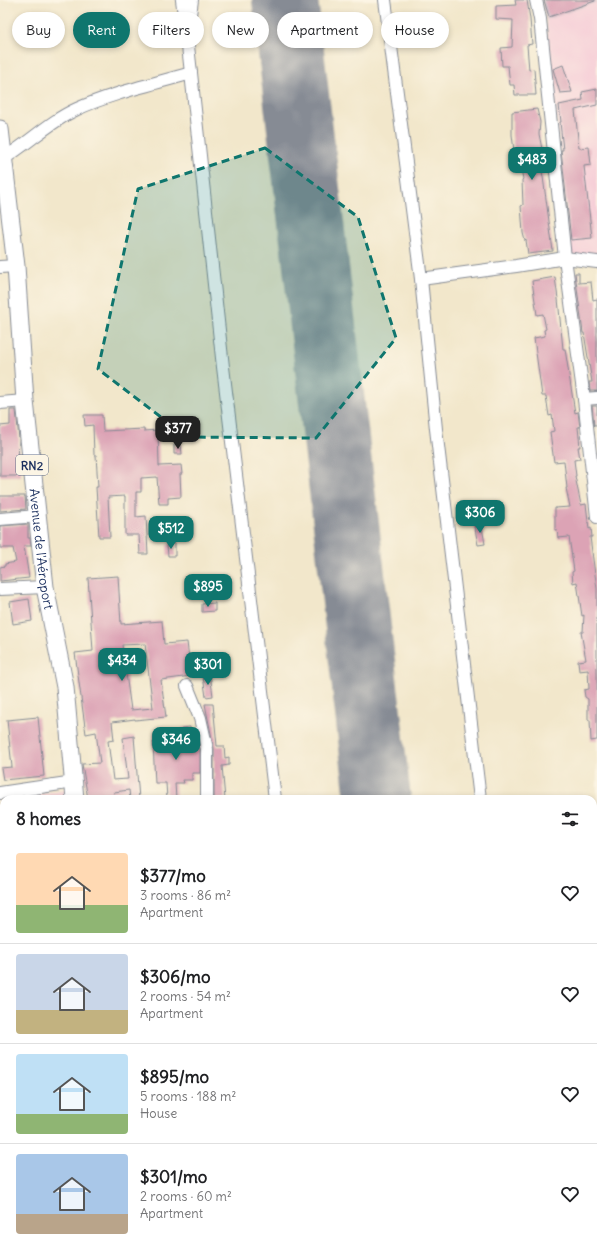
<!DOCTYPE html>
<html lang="en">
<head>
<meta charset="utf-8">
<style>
	:root { --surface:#fff; --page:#f6f6f6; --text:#202124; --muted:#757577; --line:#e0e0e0; --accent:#0f766e }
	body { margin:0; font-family:Delius,sans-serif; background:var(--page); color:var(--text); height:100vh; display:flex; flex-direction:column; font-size:15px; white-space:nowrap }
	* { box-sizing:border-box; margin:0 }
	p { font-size:13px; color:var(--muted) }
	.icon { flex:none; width:22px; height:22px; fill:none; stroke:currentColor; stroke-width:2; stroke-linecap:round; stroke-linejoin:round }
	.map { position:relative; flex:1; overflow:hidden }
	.sheet { position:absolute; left:0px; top:795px; width:597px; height:456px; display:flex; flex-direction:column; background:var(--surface); border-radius:12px 12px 0 0; box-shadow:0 2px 6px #0003 }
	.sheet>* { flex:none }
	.banner { position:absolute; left:12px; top:12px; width:573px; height:36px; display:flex; gap:8px }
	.price { position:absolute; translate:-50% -34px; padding:0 9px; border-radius:8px; background:var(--accent); color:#fff; font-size:13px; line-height:26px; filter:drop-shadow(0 1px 2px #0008) }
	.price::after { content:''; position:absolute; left:50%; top:24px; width:12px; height:9px; margin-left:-6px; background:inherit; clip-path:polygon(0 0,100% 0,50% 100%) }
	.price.on { background:#222; color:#fff }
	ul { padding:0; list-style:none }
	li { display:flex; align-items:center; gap:12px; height:100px; padding:0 16px }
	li+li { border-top:1px solid var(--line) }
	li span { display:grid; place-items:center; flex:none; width:112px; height:80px; border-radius:4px; color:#555 }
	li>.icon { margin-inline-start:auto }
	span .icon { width:48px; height:48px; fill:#fffc; stroke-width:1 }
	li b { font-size:17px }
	h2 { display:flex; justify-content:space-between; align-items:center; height:48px; padding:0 16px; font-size:17px }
	.chip { padding:0 14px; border-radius:18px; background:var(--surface); box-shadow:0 2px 6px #0003; font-size:14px; line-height:36px }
	.chip.on { background:var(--accent); color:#fff }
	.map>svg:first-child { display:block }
	.built { fill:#f6cfd8 }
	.industrial { fill:#d1bdca }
	.green { fill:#7cd59a; stroke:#4c827c }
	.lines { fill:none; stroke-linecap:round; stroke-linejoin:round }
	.runway { stroke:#868b94; stroke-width:66 }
	.building { fill:#dca3b5; fill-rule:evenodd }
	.minor-casing { stroke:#868b94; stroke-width:14 }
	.highway-casing { stroke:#868b94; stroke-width:19 }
	.path { stroke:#868b94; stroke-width:1.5; stroke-dasharray:3 3; stroke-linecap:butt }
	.minor { stroke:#fff; stroke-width:12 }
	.highway { stroke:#fff; stroke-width:17 }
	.marked { fill:#0f766e; fill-opacity:0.2; stroke:#0f766e; stroke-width:3; stroke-dasharray:8 5; stroke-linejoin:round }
	.labels { text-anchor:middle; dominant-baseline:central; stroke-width:4; stroke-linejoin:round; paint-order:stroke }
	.shield { fill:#fcf5e5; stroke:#5e6a86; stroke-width:1 }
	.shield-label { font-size:12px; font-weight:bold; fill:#1b2f5e }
	.street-label { font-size:13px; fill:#1b2f5e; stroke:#fcf5e5 }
</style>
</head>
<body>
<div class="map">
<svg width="597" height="1251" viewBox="0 0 597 1251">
	<rect width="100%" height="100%" fill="#fcf5e5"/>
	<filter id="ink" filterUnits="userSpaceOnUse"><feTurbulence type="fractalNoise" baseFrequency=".025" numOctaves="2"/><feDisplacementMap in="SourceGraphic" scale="8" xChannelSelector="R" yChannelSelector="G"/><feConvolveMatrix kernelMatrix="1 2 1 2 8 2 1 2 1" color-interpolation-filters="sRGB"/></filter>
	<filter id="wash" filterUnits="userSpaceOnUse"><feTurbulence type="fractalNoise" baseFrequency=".012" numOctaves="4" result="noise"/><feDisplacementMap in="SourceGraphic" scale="16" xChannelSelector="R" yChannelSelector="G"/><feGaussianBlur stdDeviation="0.9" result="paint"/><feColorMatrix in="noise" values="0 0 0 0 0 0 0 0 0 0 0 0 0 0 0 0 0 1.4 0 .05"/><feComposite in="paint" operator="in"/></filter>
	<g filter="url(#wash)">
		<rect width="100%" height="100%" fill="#f2e7cb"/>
		<g class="built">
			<path d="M597,2V258L571,255L546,20Z"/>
			<path d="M65,790L66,799H4Z"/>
			<path d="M4,799V1146L0,1147V800Z"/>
		</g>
		<path class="industrial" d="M542,0H597V2L546,20Z"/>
		<g class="green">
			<path d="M4,816V858L0,817Z"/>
			<path d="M4,1033V1143H0V1034Z"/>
			<path d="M4,1163V1247H112V1251H0V1164Z"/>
		</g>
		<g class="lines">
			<g class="runway">
				<path d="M285,0L378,799"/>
				<path d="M429,1247L430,1251"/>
			</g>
		</g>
		<g id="blocks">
			<g class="building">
				<path d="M515,0H527L530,19L532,44L527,45L529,70L534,69L536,95H515L514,85H510L508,66H502L501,48L512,47L513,20L496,19V6L516,5Z"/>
				<path d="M544,0H595V1L549,17Z"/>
				<path d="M563,65L572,92L560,93L553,69Z"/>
				<path d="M597,89V105L575,110L579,148L589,147L591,165L584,166L592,238L571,240L561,150H563L560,122H561L559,105L583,100L582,92Z"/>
				<path d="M537,109L540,122L539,134L543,154L539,155L543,177L553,251L528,254L526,240L525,241L523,233L521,206L523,205L522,180L523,179L520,164H519V158H515L512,135V112Z"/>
				<path d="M575,273H579V283L591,282L593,300L597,299V391H590L589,382H592L584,333H583Z"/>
				<path d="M555,277L558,299L563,349H565L575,413L578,412L580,427H578L580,447H578L580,459L574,460L576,476H575L581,505L586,504L589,529L591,528L592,537H590L597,589V740L591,741L590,720H588V699L585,697L584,690L589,689L588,670L579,671L578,661L586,660L581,632H583L584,615L582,616L577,582L573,583L572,572L574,571L569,537L558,538L557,530H555V508L570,507L566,488H567L564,461L554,462L550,432L554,431L552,415L549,416L546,396H542L534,338L545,336L544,330L546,329L543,314L537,315L532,281Z"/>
				<path d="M592,406H597V425H594Z"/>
				<path d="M10,410H16L19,439L18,462H21V476H0V426L10,425Z"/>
				<path d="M84,415H102L103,431L144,429V431L158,430L159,466L181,465L182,474H180L181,497L168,498V504H159L157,477L141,478V492H136V517L146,516L148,554H140L139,535H125V496L108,497L110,537H99L96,487H98L96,455H94L93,425L85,426Z"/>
				<path d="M174,445H181L182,454H174Z"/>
				<path d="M0,496H25L26,509L0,511Z"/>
				<path d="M481,522L485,544L478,545L474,523Z"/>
				<path d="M28,524V538H30L31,546H24L29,578L0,581V567L5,566V564L16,562L13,548H0V526Z"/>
				<path d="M175,543V556H168L167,545Z"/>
				<path d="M118,576L121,624L162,621L164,644L187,642L191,676L161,680L166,717L135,720V719L112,722L114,740L108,741L113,780L128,779L123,738L134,736L139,799H130L129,790L114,792L115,799H88L82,764L100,763L96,732L86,734L75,653L93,651L88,578ZM145,644L153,708L131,710L122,645Z"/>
				<path d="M29,599L32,621L13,624L10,602Z"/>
				<path d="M215,603V611L202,612V604Z"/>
				<path d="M210,674L213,696L206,697L203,676Z"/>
				<path d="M205,704H213L217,746H224L225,758L229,757V765L222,766L225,799H214V749Z"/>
				<path d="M38,717L44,776L3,780L1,768L12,767L7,720Z"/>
				<path d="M190,727L191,735L196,734L200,750V773H192V780H183L184,783H175L176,799H167L166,783H155L153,742L154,743V734H163V744L183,743L182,728Z"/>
			</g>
		</g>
	</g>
	<g filter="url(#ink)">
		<use href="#blocks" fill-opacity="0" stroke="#868b94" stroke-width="1"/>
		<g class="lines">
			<defs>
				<g id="minor">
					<path d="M182,0L185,22"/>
					<path d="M192,0L187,37L191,73L223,367L275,799"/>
					<path d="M385,0L421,279L436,429L480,799"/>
					<path d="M536,0L540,19L565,258L584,399L597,517"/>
					<path d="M3,159C29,143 50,121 77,109C112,93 154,84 191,73"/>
					<path d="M0,267L16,266"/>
					<path d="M421,279L516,266L565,258L597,262"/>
					<path d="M584,399L597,398"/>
					<path d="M0,403L25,401"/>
					<path d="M0,519L38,516"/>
					<path d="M0,589L45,587"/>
					<path d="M187,686L200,718L207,749V799"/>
					<path d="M0,793L74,782"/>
					<path d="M0,1153L4,1152"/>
					<path d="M288,1247L289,1251"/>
					<path d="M330,1247V1251"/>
					<path d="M537,1247L538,1251"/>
					<path d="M16,1251L17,1247"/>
				</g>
				<g id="highway">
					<path id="s1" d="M0,129L16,266L25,401L45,587L65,687L75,799"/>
					<path d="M122,1247L123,1251"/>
				</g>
			</defs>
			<use href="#minor" class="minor-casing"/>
			<use href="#highway" class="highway-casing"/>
			<path class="path" d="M0,1231L4,1228"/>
			<use href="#minor" class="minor"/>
			<use href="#highway" class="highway"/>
		</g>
	</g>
	<path class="marked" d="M265,148L358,217L396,338L316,438L187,437L98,369L138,189Z"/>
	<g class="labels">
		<rect class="shield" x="16" y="455" width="32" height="20" rx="3"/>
		<g class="shield-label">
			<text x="32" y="465">RN2</text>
		</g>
		<g class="street-label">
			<text stroke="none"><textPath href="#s1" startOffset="422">Avenue de l'Aéroport</textPath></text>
		</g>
	</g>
</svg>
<b class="price" style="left:532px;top:181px">$483</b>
<b class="price on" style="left:178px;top:450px">$377</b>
<b class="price" style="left:480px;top:534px">$306</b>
<b class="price" style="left:171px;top:550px">$512</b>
<b class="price" style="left:208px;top:608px">$895</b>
<b class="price" style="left:122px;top:682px">$434</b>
<b class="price" style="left:208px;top:686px">$301</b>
<b class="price" style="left:176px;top:761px">$346</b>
<div class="banner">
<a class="chip">Buy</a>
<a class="chip on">Rent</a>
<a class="chip">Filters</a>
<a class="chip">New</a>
<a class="chip">Apartment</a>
<a class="chip">House</a>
</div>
<section class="sheet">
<h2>8 homes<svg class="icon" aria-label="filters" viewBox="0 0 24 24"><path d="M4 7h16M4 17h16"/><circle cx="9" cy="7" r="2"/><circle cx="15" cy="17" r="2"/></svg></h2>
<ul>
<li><span style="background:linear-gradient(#ffd9b3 65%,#8fb573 0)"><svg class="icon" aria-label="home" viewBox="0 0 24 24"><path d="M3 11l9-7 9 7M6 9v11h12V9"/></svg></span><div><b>$377/mo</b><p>3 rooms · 86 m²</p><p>Apartment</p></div><svg class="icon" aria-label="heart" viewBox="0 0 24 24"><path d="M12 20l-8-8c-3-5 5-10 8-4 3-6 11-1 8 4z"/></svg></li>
<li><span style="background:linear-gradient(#c9d6e8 70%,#c2b280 0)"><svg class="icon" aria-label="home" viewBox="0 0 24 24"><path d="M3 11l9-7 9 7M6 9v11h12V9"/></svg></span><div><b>$306/mo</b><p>2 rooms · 54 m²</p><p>Apartment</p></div><svg class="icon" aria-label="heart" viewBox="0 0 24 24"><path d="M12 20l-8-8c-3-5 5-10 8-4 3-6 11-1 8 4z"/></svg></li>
<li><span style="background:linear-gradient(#bfe0f5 75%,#8fb573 0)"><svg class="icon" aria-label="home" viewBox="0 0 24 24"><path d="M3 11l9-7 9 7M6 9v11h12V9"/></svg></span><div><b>$895/mo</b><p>5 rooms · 188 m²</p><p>House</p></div><svg class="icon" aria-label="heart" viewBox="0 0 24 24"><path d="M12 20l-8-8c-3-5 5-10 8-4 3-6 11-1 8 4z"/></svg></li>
<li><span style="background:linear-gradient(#a9c7e8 75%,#b9a48a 0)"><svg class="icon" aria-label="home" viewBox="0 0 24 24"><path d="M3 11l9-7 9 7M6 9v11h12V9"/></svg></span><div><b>$301/mo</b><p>2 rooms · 60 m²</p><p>Apartment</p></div><svg class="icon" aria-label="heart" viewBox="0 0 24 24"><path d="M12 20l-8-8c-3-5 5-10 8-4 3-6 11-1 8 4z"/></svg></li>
</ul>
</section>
</div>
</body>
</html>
